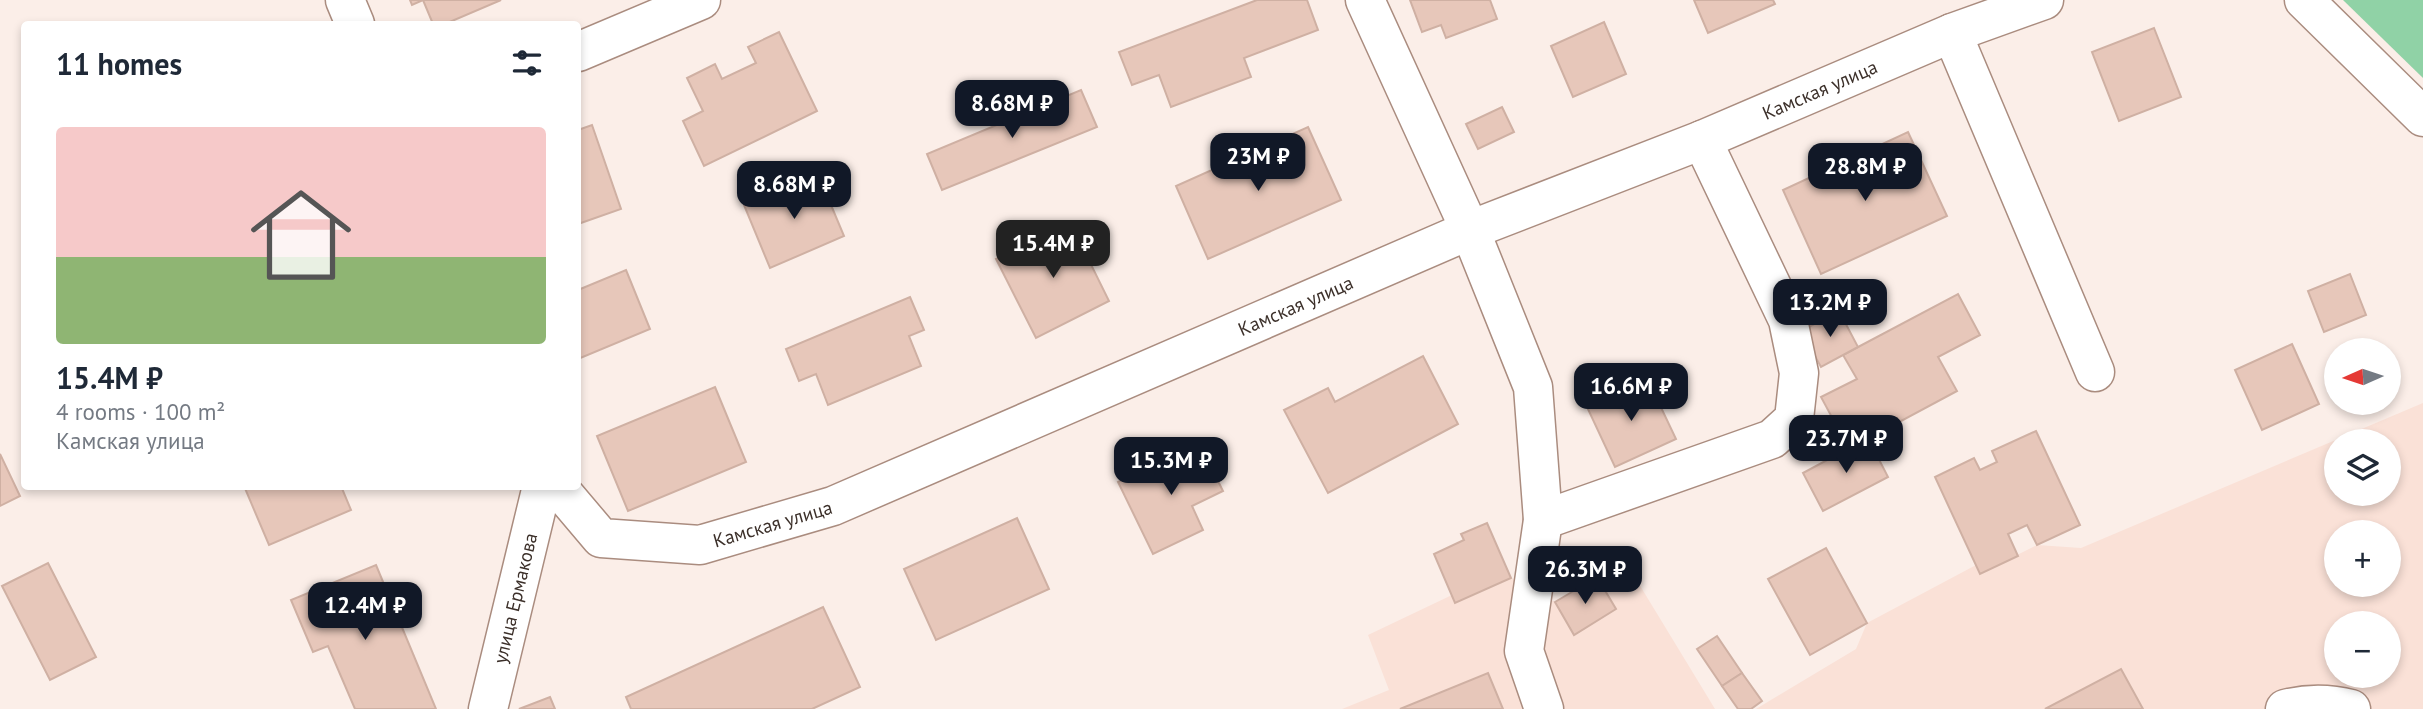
<!DOCTYPE html>
<html lang="en">
<head>
<meta charset="utf-8">
<style>
	:root { --surface:#fff; --page:#f2f2f3; --text:#1f2937; --muted:#747a83; --accent:#111827 }
	body { margin:0; font-family:"PT Sans",sans-serif; background:var(--page); color:var(--text); height:100vh; display:flex; flex-direction:column; font-size:26px; white-space:nowrap }
	* { box-sizing:border-box; margin:0 }
	p { font-size:23px; color:var(--muted) }
	.icon { flex:none; width:38px; height:38px; fill:none; stroke:currentColor; stroke-width:2; stroke-linecap:round; stroke-linejoin:round }
	.map { position:relative; flex:1; overflow:hidden }
	.panel { position:absolute; left:21px; top:21px; width:560px; height:469px; display:flex; flex-direction:column; background:var(--surface); border-radius:7px; box-shadow:0 4px 10px #0003 }
	.panel>* { flex:none }
	.needle { width:46px; rotate:267deg }
	.buttons { position:absolute; left:2324px; top:338px; display:grid; gap:14px }
	.buttons a { display:grid; place-items:center; width:77px; height:77px; border-radius:50%; background:var(--surface); box-shadow:0 4px 10px #0003; font-size:35px }
	.price { position:absolute; translate:-50% -60px; padding:0 16px; border-radius:14px; background:var(--accent); color:#fff; font-size:23px; line-height:46px; filter:drop-shadow(0 2px 4px #0008) }
	.price::after { content:''; position:absolute; left:50%; top:42px; width:21px; height:16px; margin-left:-10px; background:inherit; clip-path:polygon(0 0,100% 0,50% 100%) }
	.price.selected { background:#222; color:#fff }
	ul { padding:0; list-style:none }
	li { display:grid; align-content:center; gap:14px; height:371px; padding:0 35px }
	li span { display:grid; place-items:center; height:217px; border-radius:7px; color:#555 }
	li>.icon { margin-inline-start:auto }
	span .icon { width:126px; height:126px; fill:#fffc; stroke-width:1 }
	li b { font-size:30px }
	h2 { display:flex; justify-content:space-between; align-items:center; height:84px; padding:0 35px; font-size:30px }
	.map>svg:first-child { display:block }
	.built { fill:#fae1d7; fill-rule:evenodd }
	.green { fill:#90d2a6 }
	.building { fill:#e7c7ba; stroke:#cfb0a3; stroke-width:2 }
	.lines { fill:none; stroke-linecap:round; stroke-linejoin:round }
	.minor-casing { stroke:#aa8c7f; stroke-width:41 }
	.minor { stroke:#fff; stroke-width:38 }
	.labels { text-anchor:middle; dominant-baseline:central; stroke-width:6; stroke-linejoin:round; paint-order:stroke }
	.street-label { font-size:19px; fill:#3c302a; stroke:#fff }
</style>
</head>
<body>
<div class="map">
<svg width="2423" height="709" viewBox="0 0 2423 709">
	<rect width="100%" height="100%" fill="#fbeee8"/>
	<g class="built">
		<path d="M2423,403V709H1756L1856,649L1867,623L1976,565L1981,573L2037,545L2081,548ZM2336,441H2389V494H2336ZM2336,532H2389V584H2336ZM2336,623H2389V676H2336Z"/>
		<path d="M1625,561L1715,709H1342L1389,690L1368,635L1452,595L1455,602L1511,578L1555,602Z"/>
	</g>
	<path class="green" d="M2343,0H2423V78Z"/>
	<g class="building">
		<path d="M410,0H501L445,24H433L423,0L412,5Z"/>
		<path d="M1257,0H1307L1318,30L1244,58L1251,77L1171,107L1159,75L1132,85L1119,52Z"/>
		<path d="M1410,0H1490L1497,19L1446,38L1441,25L1422,32Z"/>
		<path d="M1694,0H1773L1775,4L1708,33Z"/>
		<path d="M1604,22L1626,74L1573,97L1551,46Z"/>
		<path d="M2154,28L2181,97L2119,121L2092,52Z"/>
		<path d="M779,32L817,111L704,166L683,121L703,111L687,78L715,64L722,79L756,63L748,47Z"/>
		<path d="M1081,90L1097,127L942,190L927,154Z"/>
		<path d="M1502,107L1514,132L1478,149L1466,124Z"/>
		<path d="M592,125L621,209L578,224V130Z"/>
		<path d="M1308,127L1341,200L1208,259L1176,186Z"/>
		<path d="M1908,132L1947,216L1821,274L1783,190Z"/>
		<path d="M818,174L844,236L770,268L744,205Z"/>
		<path d="M1070,222L1109,301L1036,338L996,259Z"/>
		<path d="M626,270L650,329L578,359V290Z"/>
		<path d="M2350,274L2366,315L2324,332L2308,291Z"/>
		<path d="M1958,294L1980,335L1938,357L1957,391L1849,449L1821,397L1857,379L1843,355Z"/>
		<path d="M910,297L924,330L909,336L921,366L828,405L816,374L799,381L786,349Z"/>
		<path d="M1839,311L1858,347L1821,367L1801,331Z"/>
		<path d="M2292,344L2319,404L2262,430L2235,370Z"/>
		<path d="M1423,356L1458,424L1328,493L1284,410L1328,388L1335,402Z"/>
		<path d="M1647,378L1676,439L1615,467L1587,407Z"/>
		<path d="M715,387L746,462L628,511L597,436Z"/>
		<path d="M2036,431L2080,525L2037,545L2027,525L2008,534L2018,556L1980,574L1935,477L1974,458L1980,470L1997,462L1992,451Z"/>
		<path d="M1868,438L1888,477L1823,511L1803,473Z"/>
		<path d="M1199,443L1223,491L1192,506L1203,530L1153,554L1118,482Z"/>
		<path d="M0,454L20,496L0,506Z"/>
		<path d="M244,486H341L351,510L269,545Z"/>
		<path d="M1017,518L1049,589L936,640L904,569Z"/>
		<path d="M1487,523L1511,578L1455,603L1434,554L1464,540L1461,534Z"/>
		<path d="M1826,548L1867,623L1810,655L1768,579Z"/>
		<path d="M48,563L96,657L50,680L2,586Z"/>
		<path d="M376,565L436,709H355L328,646L313,652L291,600Z"/>
		<path d="M1597,577L1616,609L1574,635L1555,602Z"/>
		<path d="M823,607L860,687L812,709H631L626,697Z"/>
		<path d="M1717,636L1742,673L1722,686L1697,649Z"/>
		<path d="M2121,669L2143,709H2045Z"/>
		<path d="M1488,673L1503,709H1400Z"/>
		<path d="M1742,673L1762,701L1751,709H1738L1722,686Z"/>
		<path d="M550,697L555,709H519Z"/>
	</g>
	<g class="lines">
		<defs>
			<g id="minor">
				<path d="M345,0L355,24"/>
				<path d="M1365,0L1470,230L1533,387L1543,520L1524,651L1544,709"/>
				<path d="M2304,0L2423,117"/>
				<path d="M1952,33L2095,372"/>
				<path d="M578,52L701,0"/>
				<path id="s1" d="M557,486L601,538L700,545L833,506L1470,230L1702,140L1952,33L2044,0"/>
				<path d="M1543,520L1772,439L1794,419L1799,373L1788,320L1702,140"/>
				<path id="s2" d="M488,709L542,486"/>
				<path d="M2285,709C2308,703 2328,703 2351,709"/>
			</g>
		</defs>
		<use href="#minor" class="minor-casing"/>
		<use href="#minor" class="minor"/>
	</g>
	<g class="labels">
		<g class="street-label">
			<text stroke="none"><textPath href="#s1" startOffset="1377">Камская улица</textPath></text>
			<text stroke="none"><textPath href="#s1" startOffset="810">Камская улица</textPath></text>
			<text stroke="none"><textPath href="#s1" startOffset="243">Камская улица</textPath></text>
			<text stroke="none"><textPath href="#s2" startOffset="114">улица Ермакова</textPath></text>
		</g>
	</g>
</svg>
<div class="buttons">
<a><svg class="needle" viewBox="-14 -14 28 28"><path d="M0-13l5 13h-10z" fill="#e53935"/><path d="M0 13l5-13h-10z" fill="#747a83"/></svg></a>
<a><svg class="icon" aria-label="layers" viewBox="0 0 24 24"><path d="M12 4l9 5-9 5-9-5zM3 14l9 5 9-5"/></svg></a>
<a>+</a>
<a>−</a>
</div>
<b class="price" style="left:1012px;top:140px">8.68M ₽</b>
<b class="price" style="left:1258px;top:193px">23M ₽</b>
<b class="price" style="left:1865px;top:203px">28.8M ₽</b>
<b class="price" style="left:794px;top:221px">8.68M ₽</b>
<b class="price selected" style="left:1053px;top:280px">15.4M ₽</b>
<b class="price" style="left:1830px;top:339px">13.2M ₽</b>
<b class="price" style="left:1631px;top:423px">16.6M ₽</b>
<b class="price" style="left:1846px;top:475px">23.7M ₽</b>
<b class="price" style="left:1171px;top:497px">15.3M ₽</b>
<b class="price" style="left:1585px;top:606px">26.3M ₽</b>
<b class="price" style="left:365px;top:642px">12.4M ₽</b>
<section class="panel">
<h2>11 homes<svg class="icon" aria-label="filters" viewBox="0 0 24 24"><path d="M4 7h16M4 17h16"/><circle cx="9" cy="7" r="2"/><circle cx="15" cy="17" r="2"/></svg></h2>
<ul>
<li><span style="background:linear-gradient(#f6c9c9 60%,#8fb573 0)"><svg class="icon" aria-label="home" viewBox="0 0 24 24"><path d="M3 11l9-7 9 7M6 9v11h12V9"/></svg></span><div><b>15.4M ₽</b><p>4 rooms · 100 m²</p><p>Камская улица</p></div></li>
</ul>
</section>
</div>
</body>
</html>
